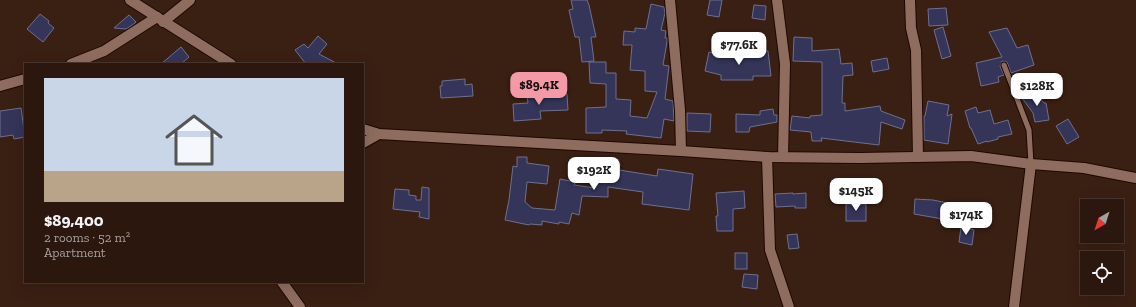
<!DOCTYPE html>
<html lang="en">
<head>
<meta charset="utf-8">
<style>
	:root { --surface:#2c170e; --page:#342017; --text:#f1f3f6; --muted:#a69f9e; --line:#48362e; --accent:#f49aa6 }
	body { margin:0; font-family:"Zilla Slab",serif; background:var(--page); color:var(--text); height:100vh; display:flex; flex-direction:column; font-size:15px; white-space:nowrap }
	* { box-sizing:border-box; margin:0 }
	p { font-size:13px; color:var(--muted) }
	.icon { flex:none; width:22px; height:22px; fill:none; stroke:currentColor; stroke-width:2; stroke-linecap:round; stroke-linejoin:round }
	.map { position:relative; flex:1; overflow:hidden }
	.side { position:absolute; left:24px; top:63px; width:340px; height:220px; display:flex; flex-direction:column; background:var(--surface); border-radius:0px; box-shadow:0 4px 16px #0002,0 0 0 1px var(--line) }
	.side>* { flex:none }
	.needle { width:26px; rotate:219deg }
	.controls { position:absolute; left:1080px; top:199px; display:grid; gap:8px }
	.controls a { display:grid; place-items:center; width:44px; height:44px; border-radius:0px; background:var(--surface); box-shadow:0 4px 16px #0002,0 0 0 1px var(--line); font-size:20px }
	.price { position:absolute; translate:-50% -34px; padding:0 9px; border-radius:8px; background:#fff; color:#222; font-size:13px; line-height:26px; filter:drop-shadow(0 1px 2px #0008) }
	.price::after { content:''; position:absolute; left:50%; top:24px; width:12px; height:9px; margin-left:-6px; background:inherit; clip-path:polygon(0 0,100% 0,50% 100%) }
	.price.selected { background:var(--accent); color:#111 }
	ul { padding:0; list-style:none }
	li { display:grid; align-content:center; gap:8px; height:212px; padding:0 20px }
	li span { display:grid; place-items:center; height:124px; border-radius:0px; color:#555 }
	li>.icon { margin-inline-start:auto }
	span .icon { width:72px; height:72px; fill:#fffc; stroke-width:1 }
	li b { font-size:17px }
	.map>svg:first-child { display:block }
	.building { fill:#343558; stroke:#6e708f }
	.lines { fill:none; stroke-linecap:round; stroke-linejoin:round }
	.lane-casing { stroke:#200701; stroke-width:7 }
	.street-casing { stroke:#200701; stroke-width:12 }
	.lane { stroke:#8e6d5f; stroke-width:5 }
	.street { stroke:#8e6d5f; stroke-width:10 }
</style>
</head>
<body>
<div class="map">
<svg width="1136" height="307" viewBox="0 0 1136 307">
	<rect width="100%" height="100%" fill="#3a1f13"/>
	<g class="building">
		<path d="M571,0H587L589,5L596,37H591L594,61L582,62L579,37H575L569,10L573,9Z"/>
		<path d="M710,0H722L719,17L707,15Z"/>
		<path d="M651,4L664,7L665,13L661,30L666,31L665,38H667V42L663,65L669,66L665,99L673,101L674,121L664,119L661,138L626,134L627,131L602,130V133H586V108L606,107V84L590,83L589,62H606V73H616V99L631,100L630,116L647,118L657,92L645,91V71L630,70L632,45H623L624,31L635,32V28L646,29Z"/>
		<path d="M754,5L766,6L765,20L752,18Z"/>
		<path d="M946,8L948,25L929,26L928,9Z"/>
		<path d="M40,14L49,21L48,23L54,28L43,42L27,29Z"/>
		<path d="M129,15L136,22L131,26L126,29L114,28Z"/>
		<path d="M943,27L951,56L942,59L934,30Z"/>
		<path d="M1007,28L1017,48L1028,45L1034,65L1011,73L1007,62L1002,61L1000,66L1004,75L998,77L999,82L981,86L976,63L1002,57L989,32Z"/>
		<path d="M318,36L327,44L319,54L338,64H306L295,50L304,44L308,48Z"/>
		<path d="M794,37L812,38V51L839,49L841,64L852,63L853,75L843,76L842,103H845V111L880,106L881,111L905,120L902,129L881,122L879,145L821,138L822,141H812L811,132L790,130L792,116L810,118V116L822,115V62L793,61Z"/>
		<path d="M181,47L189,57L181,64H161Z"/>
		<path d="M768,51L771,76H753V80H721V75L705,71L709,52L725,56Z"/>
		<path d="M887,58L889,69L873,72L871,61Z"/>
		<path d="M465,79V85L472,84L473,96L441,98L440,86H442V81Z"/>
		<path d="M1034,90L1044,103H1046L1049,120L1035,122L1033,113L1022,98Z"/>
		<path d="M567,94L568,110L540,111L541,119L514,121L513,104L528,103L527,96Z"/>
		<path d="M928,101L949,105L947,116L952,114L948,144L924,140V116H925Z"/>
		<path d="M976,107L978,113L990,110L994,124L1008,120L1012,134L998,137V139L987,142V141L978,144L971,128H970L965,111Z"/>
		<path d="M21,108L25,137L14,139L13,135L0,137V111Z"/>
		<path d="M773,109L774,115H777V122L750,127L749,132H736V114L760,115V111Z"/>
		<path d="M687,113L711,114L710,132L687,131Z"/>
		<path d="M1068,119L1079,137L1067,144L1056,126Z"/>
		<path d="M517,157H527V163L549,166L547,184L527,182L525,202L532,208L555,210L560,179L575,182L574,185L595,188L600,160L620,164L619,170L657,176L658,169L693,174L689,210L642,204L643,192L608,187V197L582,196L579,215L572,213L569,224L559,222V224L542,221V225L530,224L529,225L505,220L509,200L513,166L517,167Z"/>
		<path d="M422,187L429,188V219L419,217L420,212L393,209L395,189L409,190V195L416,196V200H421Z"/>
		<path d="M744,191L745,208L733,209V231H717L716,216H718L716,193Z"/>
		<path d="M793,193V194L806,193V208H795V206L776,207L775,194Z"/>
		<path d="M915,199L933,200L962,206L960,222L914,214Z"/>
		<rect x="846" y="204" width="20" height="17"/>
		<path d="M961,227L974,230L972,245L959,242Z"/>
		<path d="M797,234L799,248L789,249L787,235Z"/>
		<rect x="735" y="253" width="12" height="16"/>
		<path d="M744,274L758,275L757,289L742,287Z"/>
	</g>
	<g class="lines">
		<defs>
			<path id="lane" d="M1004,65L1029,130L1031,164"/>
			<g id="street">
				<path d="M130,0L231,64"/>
				<path d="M670,0L680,110L681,151"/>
				<path d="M777,0L785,64L783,157"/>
				<path d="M910,0L911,28L916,50L918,157"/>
				<path d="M163,22L190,0"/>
				<path d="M71,64L104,51L157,17"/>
				<path d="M0,86L25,79"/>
				<path d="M363,129L379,134L681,151L767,157L860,158L971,156L1031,164L1084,168L1136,178"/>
				<path d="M363,143L379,134"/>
				<path d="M767,157L770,250L789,307"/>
				<path d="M282,282L300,307"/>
				<path d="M1014,307L1031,164"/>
			</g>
		</defs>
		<use href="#lane" class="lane-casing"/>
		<use href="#street" class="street-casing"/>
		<use href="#lane" class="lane"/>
		<use href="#street" class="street"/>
	</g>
</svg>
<div class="controls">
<a><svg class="needle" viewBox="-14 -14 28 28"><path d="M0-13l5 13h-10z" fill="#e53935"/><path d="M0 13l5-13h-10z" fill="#a69f9e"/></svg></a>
<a><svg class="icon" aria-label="locate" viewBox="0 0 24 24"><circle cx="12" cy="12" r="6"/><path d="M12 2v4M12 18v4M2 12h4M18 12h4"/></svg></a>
</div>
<b class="price" style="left:739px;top:66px">$77.6K</b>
<b class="price selected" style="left:539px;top:106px">$89.4K</b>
<b class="price" style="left:1037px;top:107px">$128K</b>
<b class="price" style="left:594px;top:191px">$192K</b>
<b class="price" style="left:856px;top:212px">$145K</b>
<b class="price" style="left:966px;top:236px">$174K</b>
<section class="side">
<ul>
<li><span style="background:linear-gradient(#c9d6e8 75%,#b9a48a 0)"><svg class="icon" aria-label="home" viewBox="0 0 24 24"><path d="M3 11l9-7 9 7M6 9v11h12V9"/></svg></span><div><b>$89,400</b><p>2 rooms · 52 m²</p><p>Apartment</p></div></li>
</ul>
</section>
</div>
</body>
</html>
